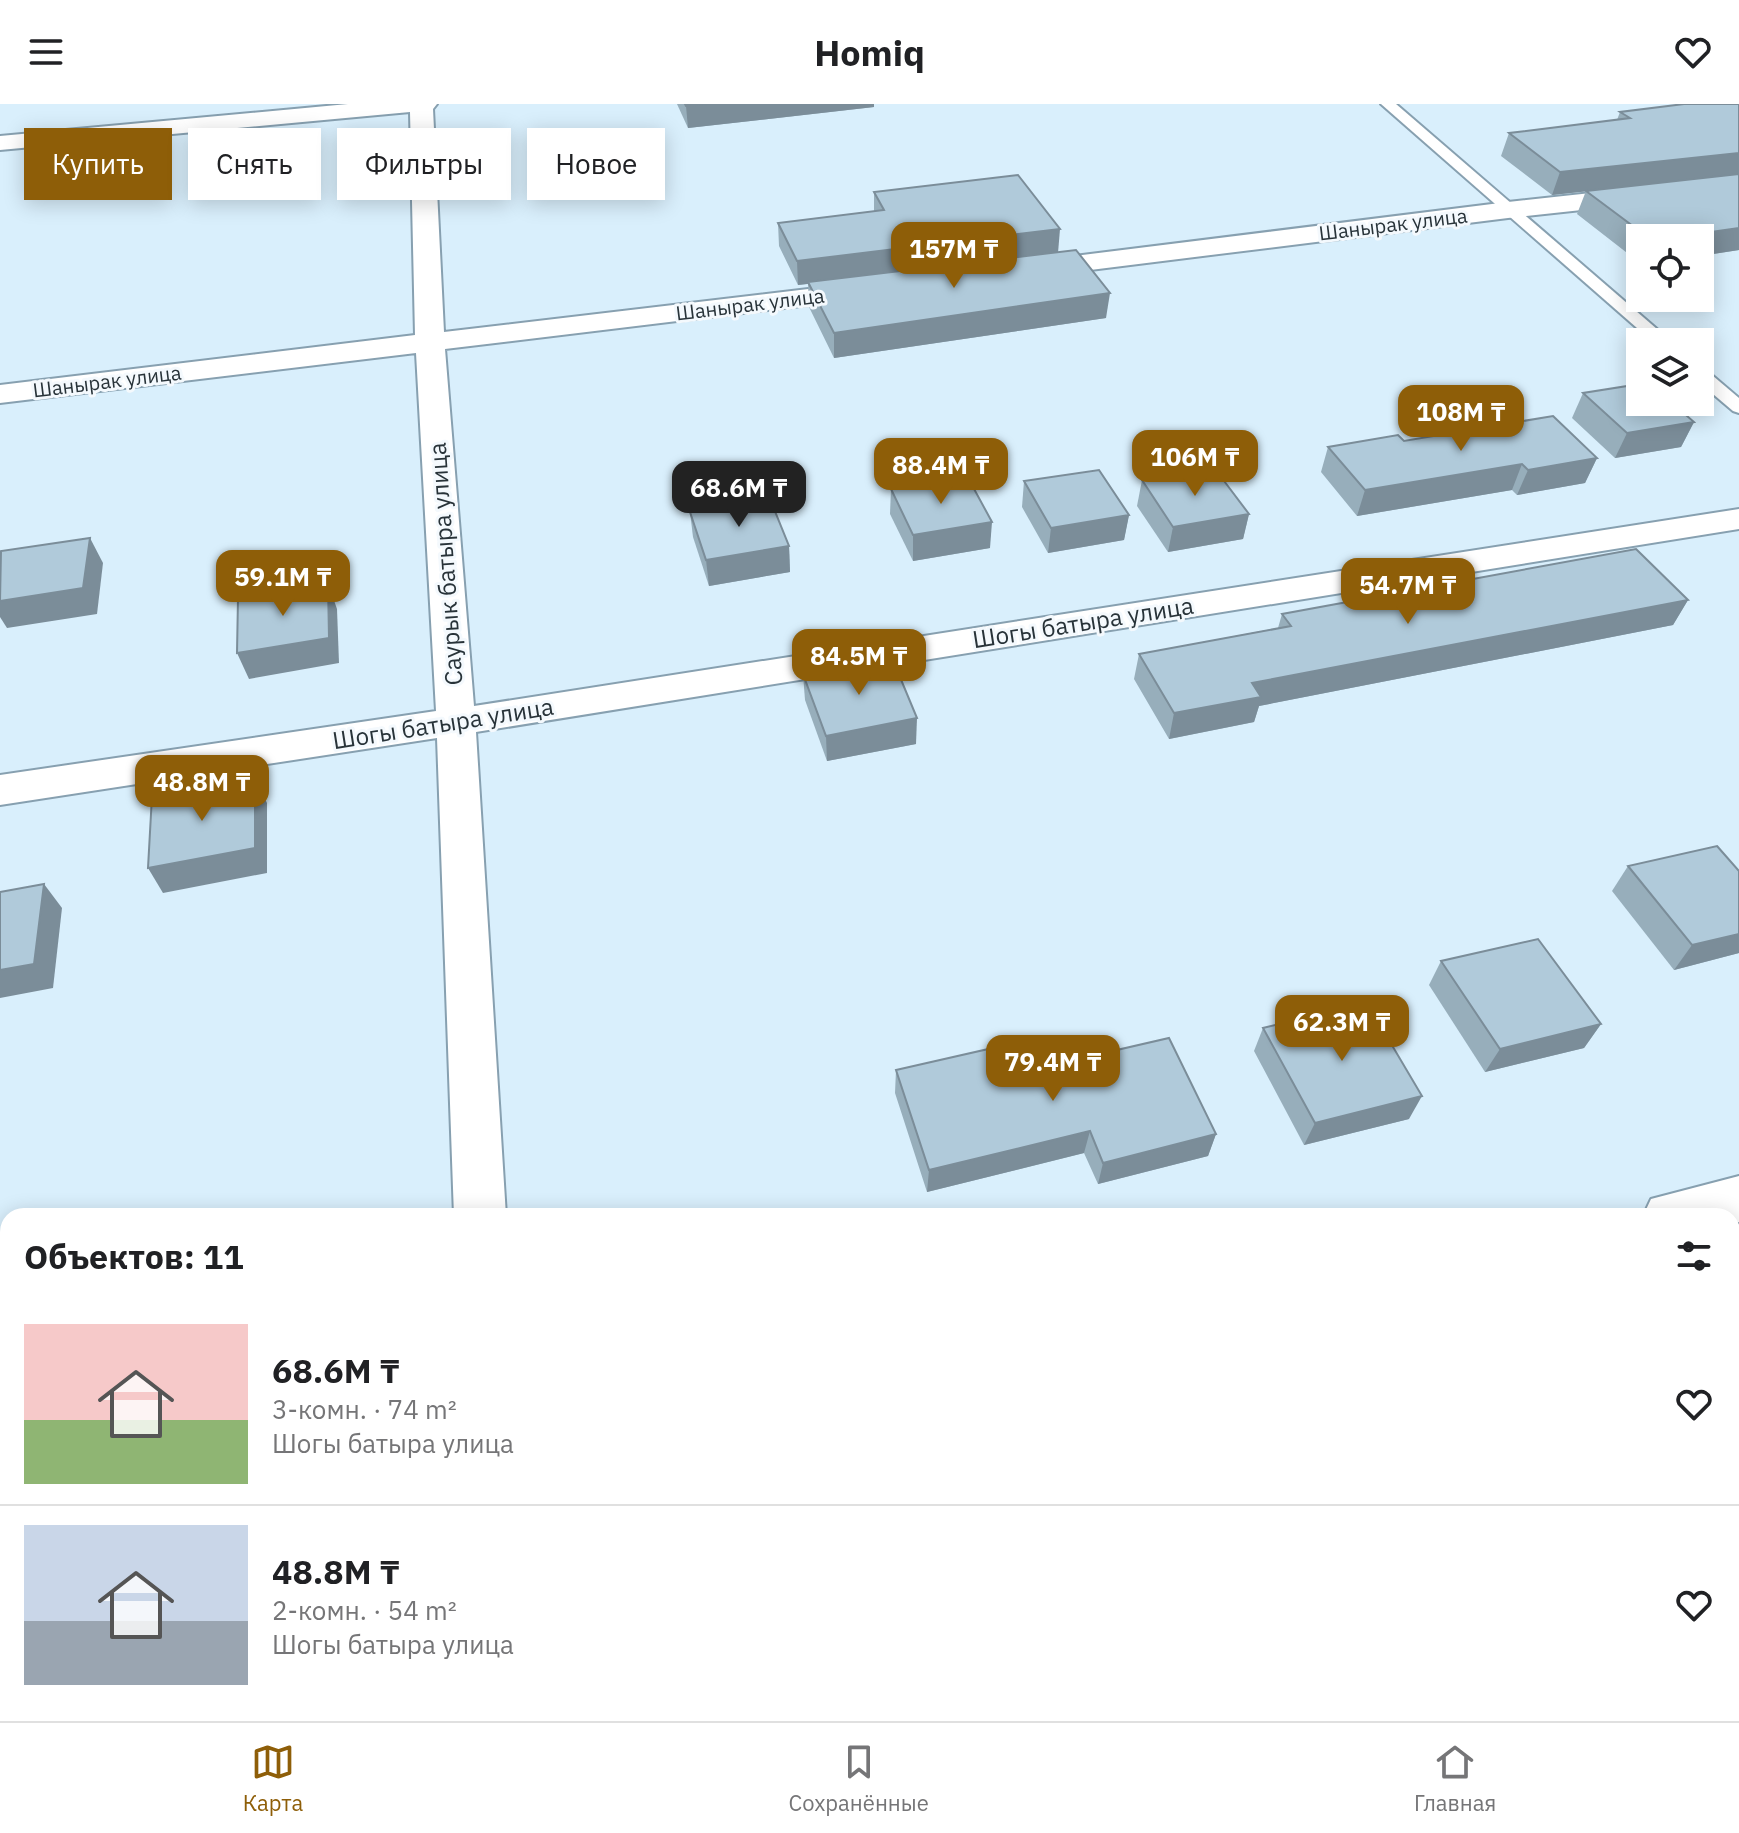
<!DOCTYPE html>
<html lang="ru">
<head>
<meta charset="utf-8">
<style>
	:root { --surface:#fff; --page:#f6f6f6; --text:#202124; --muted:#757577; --line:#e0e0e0; --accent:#8e5e08 }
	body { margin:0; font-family:"IBM Plex Sans",sans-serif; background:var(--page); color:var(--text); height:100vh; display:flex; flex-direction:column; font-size:30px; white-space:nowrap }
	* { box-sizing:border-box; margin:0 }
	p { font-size:26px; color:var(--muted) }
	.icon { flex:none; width:44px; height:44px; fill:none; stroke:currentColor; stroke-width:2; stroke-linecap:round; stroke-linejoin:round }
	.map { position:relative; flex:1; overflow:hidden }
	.sheet { position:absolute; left:0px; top:1104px; width:1740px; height:514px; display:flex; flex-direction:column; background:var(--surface); border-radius:24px 24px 0 0; box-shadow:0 4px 20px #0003 }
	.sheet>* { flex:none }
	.banner { position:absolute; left:24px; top:24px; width:800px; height:72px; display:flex; gap:16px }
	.fabs { position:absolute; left:1626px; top:120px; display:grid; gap:16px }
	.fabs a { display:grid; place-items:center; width:88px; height:88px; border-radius:0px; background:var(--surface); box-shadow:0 4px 20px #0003; font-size:40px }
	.price { position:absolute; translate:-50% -68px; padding:0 18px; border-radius:16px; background:var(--accent); color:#fff; font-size:26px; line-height:52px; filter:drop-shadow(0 2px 4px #0008) }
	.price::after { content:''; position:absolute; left:50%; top:48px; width:24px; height:18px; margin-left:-12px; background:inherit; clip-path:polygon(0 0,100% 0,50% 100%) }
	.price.active { background:#222; color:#fff }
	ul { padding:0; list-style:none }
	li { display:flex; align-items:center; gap:24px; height:200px; padding:0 24px }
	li+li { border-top:2px solid var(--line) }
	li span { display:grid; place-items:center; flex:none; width:224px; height:160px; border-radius:0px; color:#555 }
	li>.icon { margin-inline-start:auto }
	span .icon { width:96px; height:96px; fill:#fffc; stroke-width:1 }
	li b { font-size:34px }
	h2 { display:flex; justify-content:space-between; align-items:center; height:96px; padding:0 24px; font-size:34px }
	.tag { padding:0 28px; border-radius:0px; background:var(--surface); box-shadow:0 4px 20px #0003; font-size:28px; line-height:72px }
	.tag.active { background:var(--accent); color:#fff }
	header { display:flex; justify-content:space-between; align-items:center; height:104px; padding:0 24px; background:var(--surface); font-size:36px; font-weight:800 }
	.tabs { display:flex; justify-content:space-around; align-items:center; height:112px; border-top:2px solid var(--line); background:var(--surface); font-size:22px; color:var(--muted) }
	.tabs a { display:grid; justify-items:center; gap:4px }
	.tabs .active { color:var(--accent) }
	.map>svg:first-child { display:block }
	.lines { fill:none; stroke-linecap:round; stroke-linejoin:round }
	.lane-casing { stroke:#87a0b0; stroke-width:4 }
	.street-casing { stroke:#87a0b0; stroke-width:4 }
	.lane { fill:#fff; fill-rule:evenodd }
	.street { fill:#fff; fill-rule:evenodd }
	.wall { fill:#97aebb }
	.shaded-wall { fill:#7b8d99 }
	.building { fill:#b0cada; stroke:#7b8d99; stroke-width:2 }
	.labels { text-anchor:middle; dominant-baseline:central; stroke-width:6; stroke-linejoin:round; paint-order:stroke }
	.far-street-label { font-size:20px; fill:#283339; stroke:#f4f9fd }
	.street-label { font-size:24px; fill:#283339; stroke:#f4f9fd }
</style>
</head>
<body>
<header><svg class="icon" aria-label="menu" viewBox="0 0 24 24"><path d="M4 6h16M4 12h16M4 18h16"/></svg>Homiq<svg class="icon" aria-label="heart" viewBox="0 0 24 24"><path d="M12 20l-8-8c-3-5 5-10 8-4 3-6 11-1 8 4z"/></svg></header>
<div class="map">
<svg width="1739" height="1617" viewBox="0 0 1739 1617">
	<rect width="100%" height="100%" fill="#d9effc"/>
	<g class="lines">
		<defs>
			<g id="lane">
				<path d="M1381,0H1396L1672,238H1653Z"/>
				<path d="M1700,265L1706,266L1739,294V309L1733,307L1700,279Z"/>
			</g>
			<g id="street">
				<path d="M348,0H437L433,5L444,228L867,178L877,180L881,186L877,192L867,194L445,245L474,602L1739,405V425L476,628L506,1112H454L437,634L0,701V671L436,607L416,249L0,299V281L415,231L410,8L0,46V32Z"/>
				<path d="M1739,73V89L1508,114L1026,174L1016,172L1012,166L1016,160L1026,158L1508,98Z"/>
				<path d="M1739,1072V1118L1732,1120V1112H1643L1651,1095Z"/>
				<path d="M8,1478V1540L0,1542V1480Z"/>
				<path d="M465,1610H529L530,1617H466Z"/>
			</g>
		</defs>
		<use href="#lane" class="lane-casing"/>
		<use href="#street" class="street-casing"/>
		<use href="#lane" class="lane"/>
		<use href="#street" class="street"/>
	</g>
	<g class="wall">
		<path d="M677,0H874V3L688,24Z"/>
		<path d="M1739,0V146L1700,152V134H1640V159L1577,110L1586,87L1552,91L1501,52L1509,29L1617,16L1620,8Z"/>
		<path d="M874,88L1058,148L1106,214L834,254L809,203L808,180L798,181L779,142L778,119L874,107Z"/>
		<path d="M1583,289L1694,318L1681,343L1615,354L1572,314Z"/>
		<path d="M1404,337L1597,354L1585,379L1517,391L1512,386L1357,412L1321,368L1328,343Z"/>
		<path d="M1142,376L1249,410L1243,435L1168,448L1137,402Z"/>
		<path d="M1024,377L1129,411L1124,436L1048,449L1022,403Z"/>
		<path d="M891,385L990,444L913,457L890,410Z"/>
		<path d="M690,408L789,442L790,468L709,482L693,433Z"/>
		<path d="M1688,496L1673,521L1259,602L1254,618L1169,635L1134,575L1139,550L1278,524L1282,510Z"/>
		<path d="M803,570L916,640L827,657L805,596Z"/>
		<path d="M1628,762L1739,849L1674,866L1612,787Z"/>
		<path d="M1441,857L1601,920L1584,944L1485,968L1429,881Z"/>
		<path d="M1263,924L1409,1015L1304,1041L1254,947Z"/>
		<path d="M896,966L1017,969L1216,1030L1208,1052L1098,1080L1084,1049L927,1088L895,989Z"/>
	</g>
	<g class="shaded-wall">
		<path d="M707,0H874V3L688,24L686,2Z"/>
		<path d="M1739,49V71L1552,91L1560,68Z"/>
		<path d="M1739,124V146L1700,152V134H1669Z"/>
		<path d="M1060,125L1058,149L798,181L797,157Z"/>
		<path d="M1110,189L1106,214L834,254V229Z"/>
		<path d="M1694,318L1681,343L1615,354L1627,329Z"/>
		<path d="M1597,354L1585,379L1517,391L1528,366Z"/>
		<path d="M1522,360L1512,386L1357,412L1365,386Z"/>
		<path d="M1249,410L1243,435L1168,448L1173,423Z"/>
		<path d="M1129,411L1124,436L1048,449L1051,424Z"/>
		<path d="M992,418L990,444L913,457V431Z"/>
		<path d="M90,434L103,459L97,510L7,524L0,513V497Z"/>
		<path d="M789,442L790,468L709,482L706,456Z"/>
		<path d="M328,479L337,505L339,559L249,575L237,549Z"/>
		<path d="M1688,496L1673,521L1259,602L1254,618L1169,635L1174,609L1252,579Z"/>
		<path d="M917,614L916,640L827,657L826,632Z"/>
		<path d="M255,674L267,699V769L163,789L148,764Z"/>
		<path d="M44,780L62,804L53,884L0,894V866Z"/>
		<path d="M1739,830V849L1674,866L1692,841Z"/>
		<path d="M1601,920L1584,944L1485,968L1500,945Z"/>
		<path d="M1422,992L1409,1015L1304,1041L1315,1019Z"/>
		<path d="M1090,1027L1084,1049L927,1088L929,1066Z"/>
		<path d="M1216,1030L1208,1052L1098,1080L1103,1059Z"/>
		<path d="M8,1372V1394L0,1396V1374Z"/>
		<path d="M1739,1427V1433L1732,1436V1429Z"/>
	</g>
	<g class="building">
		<path d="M685,0H707L686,2Z"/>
		<path d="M1684,0H1739V49L1560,68L1509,29L1630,14L1620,8Z"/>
		<path d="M1739,70V124L1669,134H1649L1586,87Z"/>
		<path d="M1018,71L1060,125L797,157L778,119L884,106L874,88Z"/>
		<path d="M1076,146L1110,189L834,229L808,178Z"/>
		<path d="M1640,280V298H1671L1694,318L1627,329L1583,289Z"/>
		<path d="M1553,312L1597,354L1528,366L1522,360L1365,386L1328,343L1398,331L1404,337Z"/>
		<path d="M1215,365L1249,410L1173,423L1142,376Z"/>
		<path d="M1099,366L1129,411L1051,424L1024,377Z"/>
		<path d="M967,372L992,418L913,431L891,385Z"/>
		<path d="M770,395L789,442L706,456L690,408Z"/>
		<path d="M90,434L83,484L0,497L1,447Z"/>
		<path d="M1636,445L1688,496L1252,579L1261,593L1174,609L1139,550L1291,522L1282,510Z"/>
		<path d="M328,479L329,534L237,549L238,494Z"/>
		<path d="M892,554L917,614L826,632L803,570Z"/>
		<path d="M255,674V744L148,764L152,692Z"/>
		<path d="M1717,742L1739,767V830L1692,841L1628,762Z"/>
		<path d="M44,780L34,860L0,866V788Z"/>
		<path d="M1538,835L1601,920L1500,945L1441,857Z"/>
		<path d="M1367,899L1422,992L1315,1019L1263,924Z"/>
		<path d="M1169,934L1216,1030L1103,1059L1090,1027L929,1066L896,966L1006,941L1017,969Z"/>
		<path d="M8,1244V1372L0,1374V1246Z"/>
		<path d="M1732,1291L1739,1302V1427L1732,1429Z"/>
		<path d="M919,1610H1011L1013,1617H896Z"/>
	</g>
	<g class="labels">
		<g class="far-street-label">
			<text transform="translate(1393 120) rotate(-7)">Шанырак улица</text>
			<text transform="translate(750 200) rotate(-7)">Шанырак улица</text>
			<text transform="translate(107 277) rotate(-7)">Шанырак улица</text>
		</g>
		<g class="street-label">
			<text transform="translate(445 460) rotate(-94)">Саурык батыра улица</text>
			<text transform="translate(1083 518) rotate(-9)">Шогы батыра улица</text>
			<text transform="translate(443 619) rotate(-9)">Шогы батыра улица</text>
		</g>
	</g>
</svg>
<div class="fabs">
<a><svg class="icon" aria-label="locate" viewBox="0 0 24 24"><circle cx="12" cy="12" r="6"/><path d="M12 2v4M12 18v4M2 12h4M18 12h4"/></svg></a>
<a><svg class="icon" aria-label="layers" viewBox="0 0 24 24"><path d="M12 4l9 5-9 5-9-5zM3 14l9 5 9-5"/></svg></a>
</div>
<b class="price" style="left:954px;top:186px">157M ₸</b>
<b class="price" style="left:1461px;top:349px">108M ₸</b>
<b class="price" style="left:1195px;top:394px">106M ₸</b>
<b class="price" style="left:941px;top:402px">88.4M ₸</b>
<b class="price active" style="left:739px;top:425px">68.6M ₸</b>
<b class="price" style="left:283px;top:514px">59.1M ₸</b>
<b class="price" style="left:1408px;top:522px">54.7M ₸</b>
<b class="price" style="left:859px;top:593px">84.5M ₸</b>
<b class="price" style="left:202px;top:719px">48.8M ₸</b>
<b class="price" style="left:1342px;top:959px">62.3M ₸</b>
<b class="price" style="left:1053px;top:999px">79.4M ₸</b>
<div class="banner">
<a class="tag active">Купить</a>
<a class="tag">Снять</a>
<a class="tag">Фильтры</a>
<a class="tag">Новое</a>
</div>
<section class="sheet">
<h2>Объектов: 11<svg class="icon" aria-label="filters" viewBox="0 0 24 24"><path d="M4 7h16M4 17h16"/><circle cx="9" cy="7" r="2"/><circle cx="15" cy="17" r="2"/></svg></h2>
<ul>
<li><span style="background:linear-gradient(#f6c9c9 60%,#8fb573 0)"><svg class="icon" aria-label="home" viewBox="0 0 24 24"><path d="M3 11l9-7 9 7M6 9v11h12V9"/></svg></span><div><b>68.6M ₸</b><p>3-комн. · 74 m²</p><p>Шогы батыра улица</p></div><svg class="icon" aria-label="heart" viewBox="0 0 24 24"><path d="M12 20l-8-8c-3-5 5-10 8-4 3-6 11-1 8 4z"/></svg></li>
<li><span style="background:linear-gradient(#c9d6e8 60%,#9aa5b1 0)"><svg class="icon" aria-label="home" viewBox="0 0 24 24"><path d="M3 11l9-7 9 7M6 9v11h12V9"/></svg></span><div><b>48.8M ₸</b><p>2-комн. · 54 m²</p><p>Шогы батыра улица</p></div><svg class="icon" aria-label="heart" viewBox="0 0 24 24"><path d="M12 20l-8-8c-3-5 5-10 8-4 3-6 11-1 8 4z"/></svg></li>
</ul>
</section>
</div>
<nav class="tabs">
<a class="active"><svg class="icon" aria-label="map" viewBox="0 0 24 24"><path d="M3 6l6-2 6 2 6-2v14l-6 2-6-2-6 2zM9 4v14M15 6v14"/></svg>Карта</a>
<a><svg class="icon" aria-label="saved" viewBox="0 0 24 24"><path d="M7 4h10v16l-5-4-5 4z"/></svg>Сохранённые</a>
<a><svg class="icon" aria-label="home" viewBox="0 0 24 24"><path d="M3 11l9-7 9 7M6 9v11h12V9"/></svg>Главная</a>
</nav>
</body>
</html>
